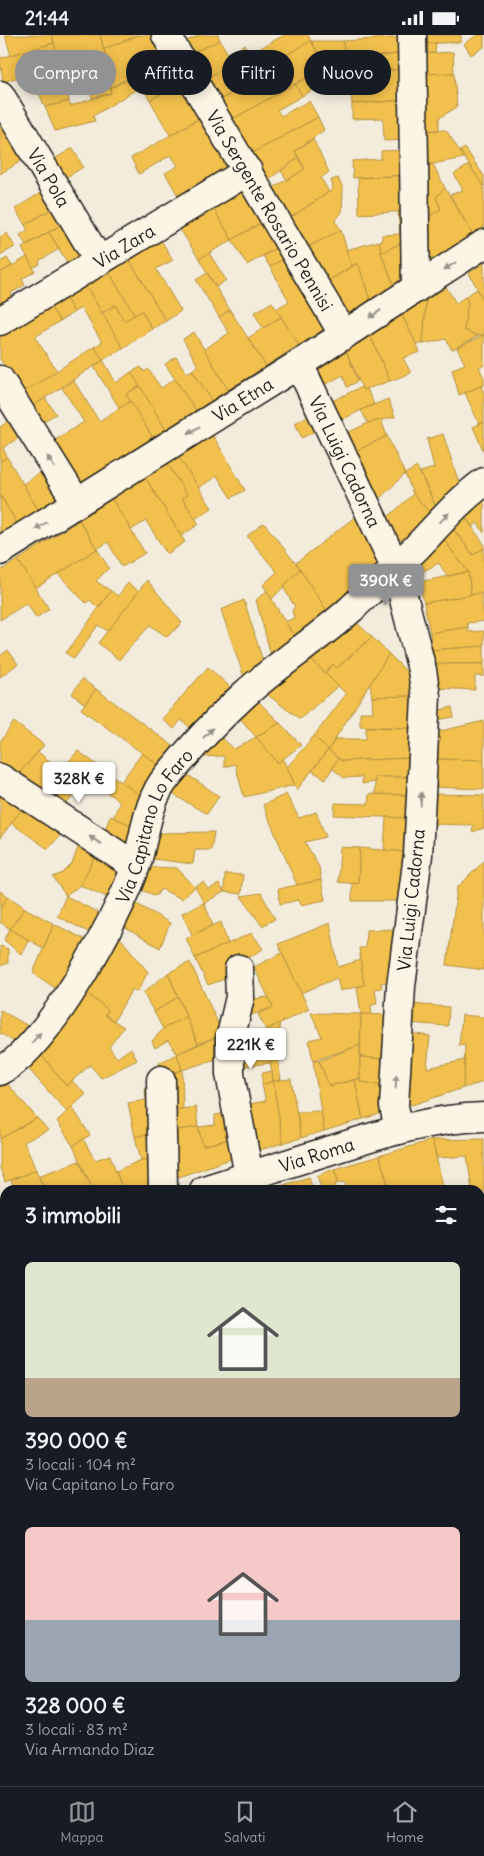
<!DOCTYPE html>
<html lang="it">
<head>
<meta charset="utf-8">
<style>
	:root { --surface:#171b24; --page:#20242c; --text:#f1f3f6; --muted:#9ea1a6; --line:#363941; --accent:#919294 }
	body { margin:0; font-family:Delius,sans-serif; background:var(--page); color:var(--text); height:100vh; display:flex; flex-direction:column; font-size:19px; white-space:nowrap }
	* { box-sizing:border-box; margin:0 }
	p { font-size:16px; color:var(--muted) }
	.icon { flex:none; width:28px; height:28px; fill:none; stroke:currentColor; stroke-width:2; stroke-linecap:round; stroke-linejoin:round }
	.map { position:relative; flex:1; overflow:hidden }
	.panel { position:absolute; left:0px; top:1150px; width:485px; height:601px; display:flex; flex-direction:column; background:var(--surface); border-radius:15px 15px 0 0; box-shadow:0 2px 12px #0003 }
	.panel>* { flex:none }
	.guide { position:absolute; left:15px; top:15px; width:455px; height:45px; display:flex; gap:10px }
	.price { position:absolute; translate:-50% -42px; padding:0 11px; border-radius:5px; background:#fff; color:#222; font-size:16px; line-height:32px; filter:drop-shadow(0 1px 2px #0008) }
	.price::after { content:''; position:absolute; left:50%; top:30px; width:15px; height:11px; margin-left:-8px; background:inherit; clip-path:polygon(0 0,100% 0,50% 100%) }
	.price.on { background:var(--accent); color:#fff }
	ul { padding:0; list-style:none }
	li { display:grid; align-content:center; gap:10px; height:265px; padding:0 25px }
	li span { display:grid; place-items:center; height:155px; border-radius:8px; color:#555 }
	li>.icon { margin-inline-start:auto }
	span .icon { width:90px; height:90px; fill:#fffc; stroke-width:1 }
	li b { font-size:21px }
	h2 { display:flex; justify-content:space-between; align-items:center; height:60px; padding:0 25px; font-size:21px }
	.chip { padding:0 18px; border-radius:22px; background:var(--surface); box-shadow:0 2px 12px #0003; font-size:18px; line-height:45px }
	.chip.on { background:var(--accent); color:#fff }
	.status { display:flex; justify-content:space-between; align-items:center; height:35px; padding:0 25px; background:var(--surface); direction:ltr }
	.status svg { height:14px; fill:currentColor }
	.dock { display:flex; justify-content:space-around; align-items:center; height:70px; border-top:1px solid var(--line); background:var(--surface); font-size:14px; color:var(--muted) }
	.dock a { display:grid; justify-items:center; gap:2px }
	.dock .on { color:var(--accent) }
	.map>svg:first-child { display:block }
	.built { fill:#e3ddcf }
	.homes { fill:#f2c14e; stroke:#b2903f }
	.schools { fill:#3f88c5; stroke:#346892 }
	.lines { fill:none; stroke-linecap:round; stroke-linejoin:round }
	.street-casing { stroke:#1c1c1c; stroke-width:31 }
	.secondary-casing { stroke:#1c1c1c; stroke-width:31 }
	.street { stroke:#fcf5e5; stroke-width:28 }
	.secondary { stroke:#fcf5e5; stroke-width:28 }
	.oneway { fill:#97938b }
	.labels { text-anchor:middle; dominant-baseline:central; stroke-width:5; stroke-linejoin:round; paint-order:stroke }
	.street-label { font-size:18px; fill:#1c1c1c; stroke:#fcf5e5 }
</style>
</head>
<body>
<div class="status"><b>21:44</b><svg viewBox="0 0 49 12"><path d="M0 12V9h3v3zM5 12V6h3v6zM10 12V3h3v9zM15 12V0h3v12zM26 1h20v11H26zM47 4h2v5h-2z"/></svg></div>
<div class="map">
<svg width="484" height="1751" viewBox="0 0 484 1751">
	<rect width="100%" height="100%" fill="#f3ecdd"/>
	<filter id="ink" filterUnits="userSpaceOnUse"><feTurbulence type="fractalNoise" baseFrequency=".02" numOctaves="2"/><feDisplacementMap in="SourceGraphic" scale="10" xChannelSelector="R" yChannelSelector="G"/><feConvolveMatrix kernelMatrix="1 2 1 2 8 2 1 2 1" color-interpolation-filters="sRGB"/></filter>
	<g filter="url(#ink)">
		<path class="built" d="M484,1425V1751H401L399,1746H480V1426Z"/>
		<g class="homes">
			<path d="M5,0H52L54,8L11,21Z"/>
			<path d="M52,0H100L106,22L102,23L111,58L92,63L89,52L72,57L65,28L59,29Z"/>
			<path d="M100,0H139L104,14Z"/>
			<path d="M139,0H154L167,22L110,53L102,23L106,22L104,14Z"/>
			<path d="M200,0H218L220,5L190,19L184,7Z"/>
			<path d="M284,0H308L311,6L265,32L268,37L218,66L205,44Z"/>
			<path d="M421,0H461V7L421,9Z"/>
			<path d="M477,0H484V12L471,20L464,9Z"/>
			<path d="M405,2V18L345,26L343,6Z"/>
			<path d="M220,5L228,19L245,10L250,19L205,44L190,19Z"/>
			<path d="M311,6H343L345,26L326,33Z"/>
			<path d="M311,6L326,33L229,86L218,66L258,43L266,55L291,42L281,23Z"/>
			<path d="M54,8L59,29L3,47L0,23Z"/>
			<path d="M436,8L435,18L421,19V9Z"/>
			<path d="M453,17L454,38L421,39V19Z"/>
			<path d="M405,18L406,34L366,37L340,43L337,27Z"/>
			<path d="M167,22L182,47L150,65L136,41Z"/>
			<path d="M337,27L340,43L318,58L317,53L302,61L295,49Z"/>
			<path d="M406,34V65L352,69L351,55L382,54L381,36Z"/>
			<path d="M454,38L457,72L439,83V95L422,96L421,39Z"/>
			<path d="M136,41L142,51L93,81L95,86L55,96L45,72L69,66L70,71L111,58L110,53Z"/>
			<path d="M182,47L202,82L170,100L150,65Z"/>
			<path d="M295,49L302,61L277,75L281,81L309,66L318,82L249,120L229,86Z"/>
			<path d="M66,50L69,66L45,72L38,56Z"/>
			<path d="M406,65L407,105L384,106L383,83L352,84V69Z"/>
			<path d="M202,82L233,133L180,164L165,138L178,131L171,120L139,139L131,123Z"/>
			<path d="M318,82L324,95L295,116L298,123L265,147L249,120Z"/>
			<path d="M0,84L26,123L0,139Z"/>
			<path d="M446,95L464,123L422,131V96Z"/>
			<path d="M313,104L329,137L321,143L329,157L287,185L269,155L305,134L295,116Z"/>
			<path d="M73,113L83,132L62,145L51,126Z"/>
			<path d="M465,113L484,141V152L460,116Z"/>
			<path d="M407,115L408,140L353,143L352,126L381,124V116Z"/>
			<path d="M298,123L305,134L287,145L281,136Z"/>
			<path d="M433,129L445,153L436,162L441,174L423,185L422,131Z"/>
			<path d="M469,130L484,152V193L473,200L450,160L463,155L454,139Z"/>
			<path d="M408,140L409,176L359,179L358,143Z"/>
			<path d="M338,143L343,153L342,177L335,186L341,195L304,214L287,185L329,157L333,153L331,145Z"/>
			<path d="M244,151L264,186L232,205L212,171Z"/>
			<path d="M445,153L473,200L424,231L423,185L441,174L436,162Z"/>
			<path d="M45,155L55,172L25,190L15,174Z"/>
			<path d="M212,171L232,205L199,224L178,191Z"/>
			<path d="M55,172L64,188L26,210L20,200L28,195L25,190Z"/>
			<path d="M409,176V204L381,218L379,206L382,205V200L400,199L398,177Z"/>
			<path d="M264,186L279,211L247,230L232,205Z"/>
			<path d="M64,188L84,220L68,229L49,197Z"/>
			<path d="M341,195L352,231L323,249L304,214Z"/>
			<path d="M49,197L59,214L39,226L40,229L33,233L22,213Z"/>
			<path d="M7,198L15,212L0,220V202Z"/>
			<path d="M159,202L173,225L156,234L181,276L166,286L127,221Z"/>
			<path d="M409,204L410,241L394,250L381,218Z"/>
			<path d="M379,206L381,218L394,250L370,265L358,228L352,231L346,215Z"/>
			<path d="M279,211L286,222L270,232L263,221Z"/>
			<path d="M209,218L226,245L216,252L199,224Z"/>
			<path d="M127,221L166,286L152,294L142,276L135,280L107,234Z"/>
			<path d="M27,222L35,236L22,244L25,250L11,258L13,263L0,271V238Z"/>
			<path d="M286,222L327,292L299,310L276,274L289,266L270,232Z"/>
			<path d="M7,223L12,231L0,238V227Z"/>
			<path d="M358,228L370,265L343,283L323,249Z"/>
			<path d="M484,228V266L469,238Z"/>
			<path d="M107,234L135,280L124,286L115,270L102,278L84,248Z"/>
			<path d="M207,238L230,275L219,282L196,245Z"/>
			<path d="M84,248L123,313L103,325L94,312L102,307L81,273L74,277L63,259Z"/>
			<path d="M446,252L456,268L465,262L468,267L464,295L478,301L452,315L446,304L423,309L426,265Z"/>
			<path d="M477,254L484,266V300L478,301L464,295L468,267L465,262Z"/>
			<path d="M63,259L74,277L60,286L48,269Z"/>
			<path d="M426,265L423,309H416L402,280Z"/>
			<path d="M272,267L281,282L263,293L254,278Z"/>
			<path d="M48,269L60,286L35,302L57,336L22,358L0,324V297Z"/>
			<path d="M115,270L124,286L142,276L152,294L123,313L102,278Z"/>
			<path d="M230,275L266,331L228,355L204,314L229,298L219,282Z"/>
			<path d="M402,280L420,317L403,323L411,338L390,346L370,300Z"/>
			<path d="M281,282L299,310L266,331L248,303Z"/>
			<path d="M194,297L228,355L212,366L192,335L198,331L183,304Z"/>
			<path d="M370,300L390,346L363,355L346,316Z"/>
			<path d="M484,300V330L479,332L484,343V350L459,360L452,334L465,329L457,313Z"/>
			<path d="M94,312L103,325L30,373L22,358Z"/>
			<path d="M346,316L358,346L347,352L343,340L322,351L315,335Z"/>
			<path d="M176,322L187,338L192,335L212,366L196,376L165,329Z"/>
			<path d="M103,325L116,348L131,337L140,351L126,359L131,366L120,374L94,332Z"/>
			<path d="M141,332L144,337L148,334L161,353L175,344L196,376L166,395L131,337Z"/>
			<path d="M73,345L99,386L131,366L153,403L79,450L52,407L84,387L62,353Z"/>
			<path d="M140,351L166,395L153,403L126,359Z"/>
			<path d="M481,351L484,359V387L479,389L465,358Z"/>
			<path d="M361,352L363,355L367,354L374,369L339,386L330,367Z"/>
			<path d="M45,363L56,379L40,388L30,373Z"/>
			<path d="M388,364L395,382L368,388L361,375Z"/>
			<path d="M308,381L315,396L302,403L295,388Z"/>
			<path d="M10,385L21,401L3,413L7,422L0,426V392Z"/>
			<path d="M381,385L387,401L354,417L345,399L368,388Z"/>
			<path d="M484,387V417L473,392Z"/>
			<path d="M212,399L245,455L231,463L217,441L198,453L178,421Z"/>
			<path d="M443,399L460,451L437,474L420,437L434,433L427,404Z"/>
			<path d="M387,401L405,439L377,466L354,417Z"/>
			<path d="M178,421L212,473L195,484L182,463L187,460L167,428Z"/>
			<path d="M7,422L39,476L18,490L0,460V426Z"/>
			<path d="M167,428L187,460L182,463L199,489L181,501L145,442Z"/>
			<path d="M417,432L437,474L431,479L413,459L405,439Z"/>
			<path d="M42,436L59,463L39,476L23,449Z"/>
			<path d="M145,442L185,507L167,519L146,486L131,495L112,464Z"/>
			<path d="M413,459L431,479L404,508L391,496L386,484Z"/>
			<path d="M0,460L18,490L0,501Z"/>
			<path d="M484,463V498L478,488L472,492L463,479Z"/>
			<path d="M112,464L145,518L122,532L108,507L97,514L79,485Z"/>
			<path d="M463,479L484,509V513L473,520L451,491Z"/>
			<path d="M356,481L381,533L329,579L296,528Z"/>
			<path d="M79,485L97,514L36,553L18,525Z"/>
			<path d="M264,488L300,534L272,564L263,550L277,537L247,501Z"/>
			<path d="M451,491L473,520L484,513V558L471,560L468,537L441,501Z"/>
			<path d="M441,501L468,537L447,541L439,528L418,539L415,527Z"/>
			<path d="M97,514L109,533L96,546L111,556L98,573L90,565L86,568L58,539Z"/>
			<path d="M18,525L49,574L36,583L27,568L0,585V536Z"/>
			<path d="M300,534L329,579L296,605L285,587L294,583L292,575L295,572L283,552Z"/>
			<path d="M468,537L471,560L424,568L419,547Z"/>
			<path d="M147,545L182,588L167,602L150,590L119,625L98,608Z"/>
			<path d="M128,548L139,556L108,596L98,590L74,624L66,618L111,556L118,561Z"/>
			<path d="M267,556L296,605L272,624L256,565Z"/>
			<path d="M481,558L484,586L467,588L468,592L430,598L424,568Z"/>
			<path d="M244,565L264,630L245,645L221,575Z"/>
			<path d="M355,586L372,602L337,633L333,629L325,638L308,622Z"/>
			<path d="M468,592V597L484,596V611L432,615L430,598Z"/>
			<path d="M372,602L389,619L328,715L314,701L346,659L325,638L333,629L337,633Z"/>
			<path d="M484,611V629H434L432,615Z"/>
			<path d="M8,615L18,629L0,642V621Z"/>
			<path d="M389,619L411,641L413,661L372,662L370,649Z"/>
			<path d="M308,622L338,651L300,684L264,657Z"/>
			<path d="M434,629H484V641H475V655L436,653Z"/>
			<path d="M208,632L230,652L192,694L181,685L174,694L162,684Z"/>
			<path d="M82,644L96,654L85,669L72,659Z"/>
			<path d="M96,654L177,714L163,733L81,674Z"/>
			<path d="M413,661L411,693L360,691V677H373L372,662Z"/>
			<path d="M258,666L280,688L256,702L239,682Z"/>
			<path d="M452,672L454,682L436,685V676Z"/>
			<path d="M484,686V725L435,724L436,697Z"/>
			<path d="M14,687L44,710L15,743L0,734V707Z"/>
			<path d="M280,688L301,710L278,728L256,702Z"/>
			<path d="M366,692L411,693L410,723L342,726L328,715L336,704H366Z"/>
			<path d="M220,701L234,714L256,702L278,728L283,724L295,750L244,762L235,729L224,732V721L201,722Z"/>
			<path d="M314,701L328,715L297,755L287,732Z"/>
			<path d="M328,715L338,723L326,744L312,736Z"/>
			<path d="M78,716L103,734L94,747L77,734L71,743L61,735Z"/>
			<path d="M38,717L81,751L65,771L15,743Z"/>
			<path d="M142,718L163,733L144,763L121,747Z"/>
			<path d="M338,723L342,726L410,723L409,742H375V747L362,749V742L344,743L332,733Z"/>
			<path d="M435,724L484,725V754L433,752Z"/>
			<path d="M103,734L144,763L133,791L113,783L120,767L94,747Z"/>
			<path d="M185,738L219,761L207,779L169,757Z"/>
			<path d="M375,742H409L408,760L375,759Z"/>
			<path d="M0,757L24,772L0,803Z"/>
			<path d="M286,759L299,783L316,777L326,802L305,807L319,832L321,845L297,850L263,770Z"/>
			<path d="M369,759L408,760L407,783L334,780L335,768L368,769Z"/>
			<path d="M433,759L484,760V793L472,797L473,790L432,789Z"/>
			<path d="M24,772L63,797L48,814L11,788Z"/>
			<path d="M110,781L133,791L125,815L103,801Z"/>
			<path d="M386,782L407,783L406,817L384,815Z"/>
			<path d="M214,797L211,815H195L193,829L153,824L159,798Z"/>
			<path d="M80,807L97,819L80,850L66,861L53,842L63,838L72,829Z"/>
			<path d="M340,812L360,813L358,849L338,847Z"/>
			<path d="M360,813L406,817L401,866H352V848L358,849Z"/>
			<path d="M97,819L120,833L109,863L80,850Z"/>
			<path d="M484,826V935L447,930L457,853Z"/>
			<path d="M152,832L177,833L195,852L182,864L161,854L156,861L142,855Z"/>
			<path d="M225,839L243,840L241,859L224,857Z"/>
			<path d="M321,845L325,865L301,870L299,865L280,869L278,854Z"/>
			<path d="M204,847L208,855L219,849L224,857L204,868L195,852Z"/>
			<path d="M0,856L8,861L0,874Z"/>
			<path d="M261,858L275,884L262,891L241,861Z"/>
			<path d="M8,861L25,873L10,894L0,887V874Z"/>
			<path d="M66,861L101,879L92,899L57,881Z"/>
			<path d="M135,868L170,888L160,913L122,891Z"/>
			<path d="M204,868L213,890L192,900L182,878Z"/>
			<path d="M25,873L54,889L43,913L10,894Z"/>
			<path d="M221,887L228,909L195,923L186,903Z"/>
			<path d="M330,888L338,932L361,925L364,950L340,956L337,943L301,958L278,909Z"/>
			<path d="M54,889L88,906L58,955L33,938Z"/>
			<path d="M10,894L29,905L21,919L4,905Z"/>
			<path d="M398,894L392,946L381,948L382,953L375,954L377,969L371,970L372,980L361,979L357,952L364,950L359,913H365L366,895Z"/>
			<path d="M252,898L263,914L230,934L233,941L208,950L195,923Z"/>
			<path d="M117,899L148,937L137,957L132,954L114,986L105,980L108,975L84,956Z"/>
			<path d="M0,911L8,914V928L0,931Z"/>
			<path d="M282,918L309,974L266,995L258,979L273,972L254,932Z"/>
			<path d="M190,927L223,999L198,1009L168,938Z"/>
			<path d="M168,938L178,962L154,977L143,958Z"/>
			<path d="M84,956L108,975L105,980L124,992L109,1012L117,1023L131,1013L137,1025L101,1043L90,1030L66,1051L37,1014Z"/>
			<path d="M178,962L186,981L163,994L154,977Z"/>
			<path d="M268,962L273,972L241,984L247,965Z"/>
			<path d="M410,969L449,972L448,991L408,988Z"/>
			<path d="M0,975L30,992L16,1008L0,998Z"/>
			<path d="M311,978L361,979L360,1010L313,1026L309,1005L322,1002Z"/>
			<path d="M361,979L389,980L384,1024L360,1022Z"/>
			<path d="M462,980L484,982V1047L463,1053L465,1010L459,1011Z"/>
			<path d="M186,981L198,1009L177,1019L168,1005L155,1013L152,1006L163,994Z"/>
			<path d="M279,988L285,1023L278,1025L281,1045L273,1046L266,995Z"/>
			<path d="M408,998L430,1001L427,1033L465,1025L463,1053L412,1070L404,1065Z"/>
			<path d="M266,999L271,1028L236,1032V1004Z"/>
			<path d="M218,1001L220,1023L182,1035L177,1019Z"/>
			<path d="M360,1010V1043L329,1051L319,1026Z"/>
			<path d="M37,1014L66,1051L72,1046L86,1059L67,1077L23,1028Z"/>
			<path d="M177,1019L182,1035L167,1040L159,1028Z"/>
			<path d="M360,1022L384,1024L383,1050L360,1047Z"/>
			<path d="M313,1026H319L329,1051L355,1045L363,1084L324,1096Z"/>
			<path d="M182,1035L183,1074L167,1076V1040Z"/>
			<path d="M272,1036L273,1046L262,1050V1038Z"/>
			<path d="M360,1043V1047L383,1050L382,1078L363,1084L355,1045Z"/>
			<path d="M291,1044L301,1103L283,1108L273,1046Z"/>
			<path d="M5,1046L37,1083L0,1104V1048Z"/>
			<path d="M273,1046L283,1108L250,1118L242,1070L266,1066L262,1050Z"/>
			<path d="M156,1053V1097L135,1102L128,1068L146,1065L145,1054Z"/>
			<path d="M72,1072L90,1100L73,1111L57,1086Z"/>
			<path d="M196,1072L198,1092L167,1097V1076Z"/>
			<path d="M321,1076L324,1096L301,1103L297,1077Z"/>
			<path d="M232,1077L236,1102L203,1111L198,1092L215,1090V1080Z"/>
			<path d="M37,1083L48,1095L24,1107L36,1135L5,1147L0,1133V1104Z"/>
			<path d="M198,1092L203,1111L236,1102L239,1121L167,1146V1097Z"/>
			<path d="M156,1097L157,1123L141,1125L135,1102Z"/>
			<path d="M83,1104L95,1125L110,1120L123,1155H93L73,1111Z"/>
			<path d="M484,1104V1183L480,1184V1155H472L467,1121L437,1123L432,1105Z"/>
			<path d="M432,1105L444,1155H390L379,1121Z"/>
			<path d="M379,1121L390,1155H347L345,1147L339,1148L334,1134Z"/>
			<path d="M157,1123V1149L140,1155H123L116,1136L141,1125Z"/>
			<path d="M79,1126L93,1155H45L38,1141Z"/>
			<path d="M334,1134L339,1148L335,1149L337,1155H322L317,1141Z"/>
			<path d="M36,1135L45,1155H15L11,1145Z"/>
			<path d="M309,1142L313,1155H268Z"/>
			<path d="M5,1163V1201L0,1203V1165Z"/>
			<path d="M484,1183V1385H480V1184Z"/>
			<path d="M5,1238V1274L0,1276V1240Z"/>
			<path d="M0,1309L5,1310V1330L0,1329Z"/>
			<path d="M0,1329L5,1330V1498L0,1492Z"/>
			<path d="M0,1607L2,1610L5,1607V1631L0,1635Z"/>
			<path d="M72,1746H81L83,1751H63Z"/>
			<path d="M147,1746H191L192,1748L188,1751H150Z"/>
			<path d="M314,1746H374L372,1751H322L314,1749Z"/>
		</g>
		<g class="schools">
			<rect x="480" y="1503" width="4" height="187"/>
			<rect x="480" y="1690" width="4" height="55"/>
		</g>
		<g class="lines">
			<defs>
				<g id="street">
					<path id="s1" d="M166,0L344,300"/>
					<path d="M412,0L416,253"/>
					<path id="s2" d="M0,60L99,226"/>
					<path id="s3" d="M0,286L248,136"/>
					<path id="s4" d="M299,329L396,533L422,635L426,661L418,820L401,951L394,1071L399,1095"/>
					<path d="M0,345L77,468"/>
					<path d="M0,743L135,831"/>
					<path d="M239,934L240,962L230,1005V1039L249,1141"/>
					<path id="s5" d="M0,1036C47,1013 120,880 136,830C145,802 147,765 167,742C188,716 220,682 245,659C278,629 318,604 351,574C373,553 396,533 417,512C438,490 459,465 484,447"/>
					<path d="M161,1045L163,1155"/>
					<path d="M0,1737L5,1734"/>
					<path d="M258,1746L260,1751"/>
				</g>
				<g id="secondary">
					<path id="s6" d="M0,516L299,329L484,209"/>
					<path id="s7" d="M204,1155C246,1142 289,1128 331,1115C381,1099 432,1083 484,1082"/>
					<path d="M0,1218L5,1216"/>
				</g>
			</defs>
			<use href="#street" class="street-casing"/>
			<use href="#secondary" class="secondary-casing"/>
			<use href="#street" class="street"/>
			<use href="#secondary" class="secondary"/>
		</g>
		<defs><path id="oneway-solid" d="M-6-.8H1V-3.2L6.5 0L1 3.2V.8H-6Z" transform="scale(1.25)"/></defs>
		<g class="oneway">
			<use href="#oneway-solid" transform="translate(450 231) rotate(148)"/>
			<use href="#oneway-solid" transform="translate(375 279) rotate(147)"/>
			<use href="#oneway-solid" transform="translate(194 395) rotate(148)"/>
			<use href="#oneway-solid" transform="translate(51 427) rotate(-122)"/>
			<use href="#oneway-solid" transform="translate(444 483) rotate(-46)"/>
			<use href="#oneway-solid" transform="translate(41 491) rotate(148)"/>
			<use href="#oneway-solid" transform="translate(208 698) rotate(-46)"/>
			<use href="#oneway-solid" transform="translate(421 764) rotate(-87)"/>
			<use href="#oneway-solid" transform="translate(95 805) rotate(-147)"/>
			<use href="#oneway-solid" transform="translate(36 1003) rotate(-49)"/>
			<use href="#oneway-solid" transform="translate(396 1047) rotate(-87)"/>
		</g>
	</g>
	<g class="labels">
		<g class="street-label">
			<text stroke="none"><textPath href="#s2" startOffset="96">Via Pola</textPath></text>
			<text stroke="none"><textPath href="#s1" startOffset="204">Via Sergente Rosario Pennisi</textPath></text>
			<text stroke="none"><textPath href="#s3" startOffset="145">Via Zara</textPath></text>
			<text stroke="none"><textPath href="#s6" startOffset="286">Via Etna</textPath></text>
			<text stroke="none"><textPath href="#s4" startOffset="108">Via Luigi Cadorna</textPath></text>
			<text stroke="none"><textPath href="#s5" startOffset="294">Via Capitano Lo Faro</textPath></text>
			<text transform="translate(411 865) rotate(-84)">Via Luigi Cadorna</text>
			<text stroke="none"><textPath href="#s7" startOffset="118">Via Roma</textPath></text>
		</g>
	</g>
</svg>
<b class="price on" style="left:386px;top:571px">390K €</b>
<b class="price" style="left:79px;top:769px">328K €</b>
<b class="price" style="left:251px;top:1035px">221K €</b>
<div class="guide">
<a class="chip on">Compra</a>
<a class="chip">Affitta</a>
<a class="chip">Filtri</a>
<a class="chip">Nuovo</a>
</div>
<section class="panel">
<h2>3 immobili<svg class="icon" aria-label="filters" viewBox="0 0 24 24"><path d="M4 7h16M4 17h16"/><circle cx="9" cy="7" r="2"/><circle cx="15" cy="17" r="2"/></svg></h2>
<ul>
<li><span style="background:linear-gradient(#dfe7d0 75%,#b9a48a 0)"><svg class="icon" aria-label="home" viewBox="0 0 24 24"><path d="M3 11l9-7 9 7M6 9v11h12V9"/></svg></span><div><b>390 000 €</b><p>3 locali · 104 m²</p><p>Via Capitano Lo Faro</p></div></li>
<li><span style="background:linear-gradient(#f6c9c9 60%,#9aa5b1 0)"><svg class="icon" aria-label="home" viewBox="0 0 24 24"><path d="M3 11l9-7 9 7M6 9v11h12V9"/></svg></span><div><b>328 000 €</b><p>3 locali · 83 m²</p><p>Via Armando Diaz</p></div></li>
</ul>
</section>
</div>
<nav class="dock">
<a class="on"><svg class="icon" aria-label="map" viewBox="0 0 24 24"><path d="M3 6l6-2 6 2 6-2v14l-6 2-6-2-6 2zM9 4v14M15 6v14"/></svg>Mappa</a>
<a><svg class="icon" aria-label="saved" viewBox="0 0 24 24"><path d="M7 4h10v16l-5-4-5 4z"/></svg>Salvati</a>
<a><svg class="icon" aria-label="home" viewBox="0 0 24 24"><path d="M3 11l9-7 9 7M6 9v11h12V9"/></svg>Home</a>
</nav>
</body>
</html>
